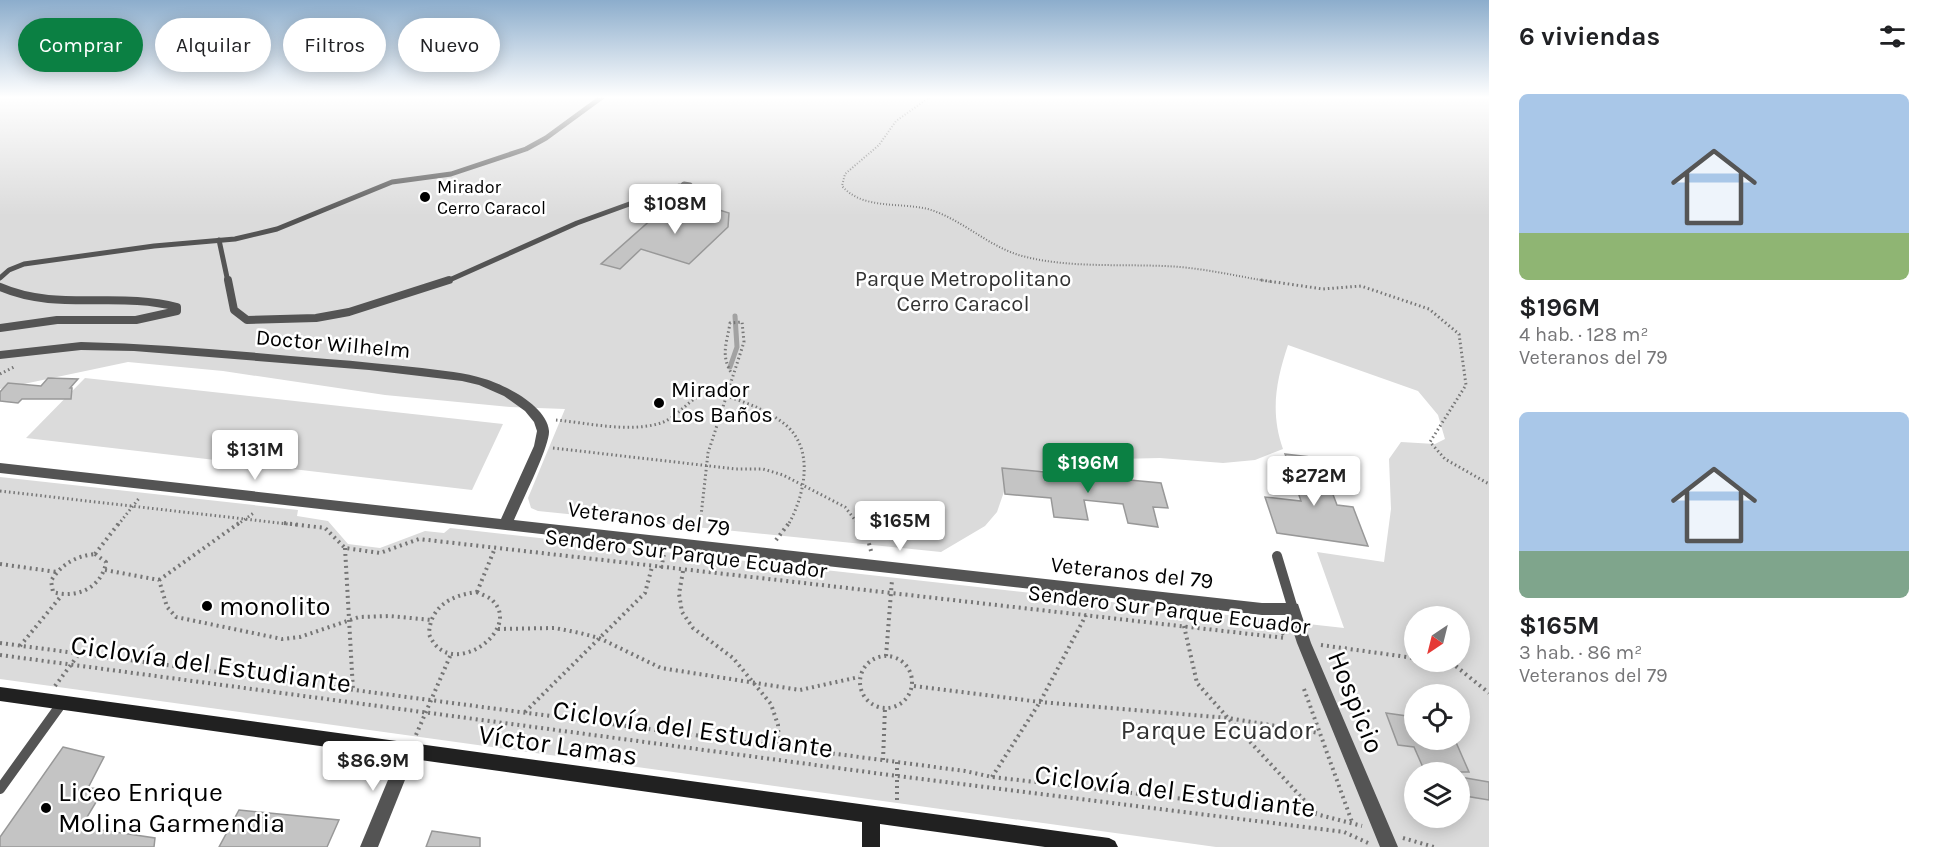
<!DOCTYPE html>
<html lang="es">
<head>
<meta charset="utf-8">
<style>
	:root { --surface:#fff; --page:#f6f6f6; --text:#202124; --muted:#757577; --accent:#0b8043 }
	body { margin:0; font-family:Karla,sans-serif; background:var(--page); color:var(--text); height:100vh; display:flex; flex-direction:column; font-size:22px; white-space:nowrap }
	* { box-sizing:border-box; margin:0 }
	p { font-size:20px; color:var(--muted) }
	.icon { flex:none; width:33px; height:33px; fill:none; stroke:currentColor; stroke-width:2; stroke-linecap:round; stroke-linejoin:round }
	.map { position:relative; flex:1; overflow:hidden }
	.panel { display:flex; flex-direction:column; background:var(--surface); width:450px }
	.panel>* { flex:none }
	.banner { position:absolute; left:18px; top:18px; width:570px; height:54px; display:flex; gap:12px }
	.needle { width:39px; rotate:215deg }
	.buttons { position:absolute; left:1404px; top:606px; display:grid; gap:12px }
	.buttons a { display:grid; place-items:center; width:66px; height:66px; border-radius:50%; background:var(--surface); box-shadow:0 3px 15px #0003; font-size:30px }
	.price { position:absolute; translate:-50% -51px; padding:0 14px; border-radius:6px; background:#fff; color:#222; font-size:20px; line-height:39px; filter:drop-shadow(0 2px 3px #0008) }
	.price::after { content:''; position:absolute; left:50%; top:36px; width:18px; height:14px; margin-left:-9px; background:inherit; clip-path:polygon(0 0,100% 0,50% 100%) }
	.price.current { background:var(--accent); color:#fff }
	ul { padding:0; list-style:none }
	li { display:grid; align-content:center; gap:12px; height:318px; padding:0 30px }
	li span { display:grid; place-items:center; height:186px; border-radius:9px; color:#555 }
	li>.icon { margin-inline-start:auto }
	span .icon { width:108px; height:108px; fill:#fffc; stroke-width:1 }
	li b { font-size:26px }
	h2 { display:flex; justify-content:space-between; align-items:center; height:72px; padding:0 30px; font-size:26px }
	.pill { padding:0 21px; border-radius:27px; background:var(--surface); box-shadow:0 3px 15px #0003; font-size:21px; line-height:54px }
	.pill.current { background:var(--accent); color:#fff }
	main { display:flex; flex:1; min-height:0 }
	.map>svg:first-child { display:block }
	.green { fill:#dbdbdb; fill-rule:evenodd }
	.lines { fill:none; stroke-linecap:round; stroke-linejoin:round }
	.stream { stroke:#a2a2a2; stroke-width:5 }
	.building { fill:#c4c4c4; stroke:#989898; stroke-width:1.5 }
	.path-far2 { stroke:#767676; stroke-width:2; stroke-dasharray:1 2; stroke-linecap:butt }
	.path-far1 { stroke:#767676; stroke-width:3; stroke-dasharray:1.5 3; stroke-linecap:butt }
	.path { stroke:#767676; stroke-width:4; stroke-dasharray:2 4; stroke-linecap:butt }
	.lane-far2 { stroke:#545454; stroke-width:5 }
	.lane-far1 { stroke:#545454; stroke-width:8 }
	.lane { stroke:#545454; stroke-width:10 }
	.street { fill:#545454; fill-rule:evenodd }
	.secondary { fill:#212121; fill-rule:evenodd }
	.poi-dot { fill:#000; stroke:#fff; stroke-width:2 }
	.labels { text-anchor:middle; dominant-baseline:central; stroke-width:5; stroke-linejoin:round; paint-order:stroke }
	.far-poi-label { font-size:18px; fill:#000; stroke:#fff; text-anchor:start }
	.park-label { font-size:22px; fill:#323232; stroke:#fff }
	.street-label { font-size:22px; fill:#000; stroke:#fff }
	.poi-label { font-size:22px; fill:#000; stroke:#fff; text-anchor:start }
	.near-poi-label { font-size:27px; fill:#000; stroke:#fff; text-anchor:start }
	.near-street-label { font-size:27px; fill:#000; stroke:#fff }
	.near-park-label { font-size:27px; fill:#323232; stroke:#fff }
</style>
</head>
<body>
<main>
<div class="map">
<svg width="1489" height="847" viewBox="0 0 1489 847">
	<rect width="100%" height="100%" fill="#fff"/>
	<g class="green">
		<path d="M0,97H1489V847H1216L0,679V477L298,510L297,516L328,521L348,544L380,548L425,531L444,533L450,528L1344,628L1317,552L1384,562L1391,509L1389,459L1401,442L1435,444L1445,439L1438,415L1418,391L1288,345C1276,381 1270,412 1283,449L1255,460L1223,463L1160,458L1076,460L1008,480L997,512L985,526L941,552L538,511L531,508L528,498L565,409L510,407L385,395L223,371L128,362L0,389ZM1414,616H1460V662H1414ZM1414,694H1460V740H1414ZM1414,772H1460V818H1414Z"/>
		<path d="M85,378L503,424L472,490L26,438Z"/>
	</g>
	<g class="lines">
		<path class="stream" d="M730,367L737,347L735,316"/>
	</g>
	<g class="building">
		<path d="M697,203L729,213L728,227L689,264L641,249L620,269L601,264L653,218Z"/>
		<path d="M48,378L78,379L70,388H72L71,399H22L18,403L0,401V392L8,383L41,386Z"/>
		<path d="M1285,454L1319,458L1337,505L1353,507L1368,546L1277,533L1265,497L1301,501Z"/>
		<path d="M1002,468L1161,483L1168,508L1153,507L1158,527L1128,523L1123,504L1084,500L1088,520L1054,517L1051,498L1005,494Z"/>
		<path d="M1386,713L1414,717V740H1455L1469,772H1425L1414,747L1398,745Z"/>
		<path d="M63,747L104,757L88,788L104,789L81,827L155,838L154,847H0V837Z"/>
		<path d="M1460,777L1489,782V800L1465,796Z"/>
		<path d="M239,810L339,820L327,847H219Z"/>
		<path d="M432,831L480,838V847H426Z"/>
	</g>
	<g class="lines">
		<path class="path-far2" d="M930,97L896,121L879,145L845,174L842,186C863,210 899,202 928,209C962,219 987,246 1022,256C1068,268 1115,264 1163,266C1199,267 1236,276 1272,282"/>
		<g class="path-far1">
			<path d="M1261,280L1323,289L1361,286L1429,309L1459,334L1466,385L1430,442L1445,459L1489,484"/>
			<path d="M0,374L14,367"/>
			<path d="M556,420C589,423 629,433 661,423C679,417 691,395 707,394C723,393 741,401 756,407C770,414 787,422 796,437C812,462 802,501 788,525"/>
			<path d="M553,448L736,469H763L783,475L845,507L859,525"/>
			<path d="M0,491L297,525"/>
			<path d="M118,525L140,497"/>
			<path d="M237,525L255,512"/>
			<path d="M700,525L708,453L744,342L742,322L730,323C727,343 720,355 732,374"/>
		</g>
		<g class="path">
			<path d="M284,523L325,528L345,548L380,553L419,539L1285,638"/>
			<path d="M857,523L867,536L871,551"/>
			<path d="M699,531L700,523"/>
			<path d="M776,540L789,523"/>
			<path d="M345,548L353,690"/>
			<path d="M95,554L106,562C102,588 76,599 53,592L51,581C61,564 76,556 95,554Z"/>
			<path d="M95,554L119,523"/>
			<path d="M0,564L57,572"/>
			<path d="M661,568L664,555"/>
			<path d="M105,570L159,580L167,607L176,617L282,639L300,637L359,617L390,616L431,620"/>
			<path d="M683,571L679,594L682,612L693,628L733,658L771,704L778,725L779,746"/>
			<path d="M159,580L239,523"/>
			<path d="M477,592C482,595 490,597 493,601C523,631 448,683 429,634C430,606 452,595 477,592Z"/>
			<path d="M477,592L495,548"/>
			<path d="M1275,624L1284,635"/>
			<path d="M1184,626L1197,683L1228,718L1319,733"/>
			<path d="M498,629L555,628L580,633L599,638L661,668L800,690L859,677"/>
			<path d="M0,643L965,771L992,777L1316,814L1362,826"/>
			<path d="M1321,645L1414,658"/>
			<path d="M20,646L62,595"/>
			<path d="M0,655L897,776L1344,832L1368,843"/>
			<circle cx="886" cy="682" r="26"/>
			<path d="M886,656L892,580"/>
			<path d="M1439,662L1452,663L1489,693"/>
			<path d="M55,686L79,654"/>
			<path d="M914,686L1040,702L1228,718L1316,813"/>
			<path d="M1304,689L1352,822"/>
			<path d="M525,712L645,593L652,567"/>
			<path d="M416,735L451,654"/>
			<path d="M883,760L885,708"/>
			<path d="M897,762V801"/>
			<path d="M992,777L1040,702L1086,615"/>
			<path d="M1403,838L1434,847"/>
		</g>
		<g class="lane-far2">
			<path d="M684,184L690,185L693,189L685,193L677,190Z"/>
			<path d="M219,240L228,282"/>
			<path d="M0,278L9,270L24,264L154,246L235,239L277,229L392,182L451,174L526,149L546,138L602,97"/>
			<path d="M445,282L577,223L679,186"/>
		</g>
		<g class="lane-far1">
			<path d="M228,280L234,310L247,320L316,318L349,312L449,280"/>
			<path d="M0,287C57,312 118,291 177,307V311L136,320H57L0,328"/>
		</g>
		<g class="lane">
			<path d="M1277,556L1293,609"/>
			<path d="M0,789L62,703"/>
		</g>
		<g class="street">
			<path d="M81,342C163,344 245,352 327,359C358,361 390,365 422,368C443,371 464,372 485,379C505,385 547,406 549,431C550,446 521,503 514,520L1262,603H1293L1298,604L1311,643L1398,847H1380L1297,643L1288,615H1262L0,473V463L501,519L534,446L537,431L534,422L525,411L504,396L479,385L462,381L369,370L134,351L81,350L0,359V351Z"/>
			<path d="M409,742L415,744L417,750L378,847H360L403,744Z"/>
		</g>
		<path class="secondary" d="M0,687L1109,838L1115,841L1118,847H1045L880,824V847H862V822L0,701Z"/>
	</g>
	<linearGradient id="sky" x2="0" y2="1"><stop stop-color="#8cadcc"/><stop offset="0.45" stop-color="#fff"/><stop offset="1" stop-color="#fff" stop-opacity="0"/></linearGradient>
	<rect width="1489" height="216" fill="url(#sky)"/>
	<g class="poi-dot">
		<circle cx="425" cy="197" r="6"/>
		<circle cx="659" cy="403" r="6"/>
		<circle cx="207" cy="606" r="6"/>
		<circle cx="46" cy="808" r="6"/>
	</g>
	<g class="labels">
		<g class="far-poi-label">
			<text x="437" y="187">Mirador<tspan x="437" dy="21">Cerro Caracol</tspan></text>
		</g>
		<g class="park-label">
			<text x="963" y="279">Parque Metropolitano<tspan x="963" dy="25">Cerro Caracol</tspan></text>
		</g>
		<g class="street-label">
			<text transform="translate(333 344) rotate(5)">Doctor Wilhelm</text>
			<text transform="translate(649 519) rotate(7)">Veteranos del 79</text>
			<text transform="translate(686 554) rotate(7)">Sendero Sur Parque Ecuador</text>
			<text transform="translate(1132 573) rotate(6)">Veteranos del 79</text>
			<text transform="translate(1169 610) rotate(7)">Sendero Sur Parque Ecuador</text>
		</g>
		<g class="poi-label">
			<text x="671" y="390">Mirador<tspan x="671" dy="25">Los Baños</tspan></text>
		</g>
		<g class="near-poi-label">
			<text x="219" y="606">monolito</text>
			<text x="58" y="792">Liceo Enrique<tspan x="58" dy="31">Molina Garmendia</tspan></text>
		</g>
		<g class="near-street-label">
			<text transform="translate(211 664) rotate(8)">Ciclovía del Estudiante</text>
			<text transform="translate(1356 702) rotate(68)">Hospicio</text>
			<text transform="translate(693 729) rotate(8)">Ciclovía del Estudiante</text>
			<text transform="translate(558 745) rotate(8)">Víctor Lamas</text>
			<text transform="translate(1175 791) rotate(7)">Ciclovía del Estudiante</text>
		</g>
		<g class="near-park-label">
			<text x="1217" y="730">Parque Ecuador</text>
		</g>
	</g>
</svg>
<div class="buttons">
<a><svg class="needle" viewBox="-14 -14 28 28"><path d="M0-13l5 13h-10z" fill="#e53935"/><path d="M0 13l5-13h-10z" fill="#757577"/></svg></a>
<a><svg class="icon" aria-label="locate" viewBox="0 0 24 24"><circle cx="12" cy="12" r="6"/><path d="M12 2v4M12 18v4M2 12h4M18 12h4"/></svg></a>
<a><svg class="icon" aria-label="layers" viewBox="0 0 24 24"><path d="M12 4l9 5-9 5-9-5zM3 14l9 5 9-5"/></svg></a>
</div>
<b class="price" style="left:675px;top:235px">$108M</b>
<b class="price" style="left:255px;top:481px">$131M</b>
<b class="price current" style="left:1088px;top:494px">$196M</b>
<b class="price" style="left:1314px;top:507px">$272M</b>
<b class="price" style="left:900px;top:552px">$165M</b>
<b class="price" style="left:373px;top:792px">$86.9M</b>
<div class="banner">
<a class="pill current">Comprar</a>
<a class="pill">Alquilar</a>
<a class="pill">Filtros</a>
<a class="pill">Nuevo</a>
</div>
</div>
<section class="panel">
<h2>6 viviendas<svg class="icon" aria-label="filters" viewBox="0 0 24 24"><path d="M4 7h16M4 17h16"/><circle cx="9" cy="7" r="2"/><circle cx="15" cy="17" r="2"/></svg></h2>
<ul>
<li><span style="background:linear-gradient(#a9c7e8 75%,#8fb573 0)"><svg class="icon" aria-label="home" viewBox="0 0 24 24"><path d="M3 11l9-7 9 7M6 9v11h12V9"/></svg></span><div><b>$196M</b><p>4 hab. · 128 m²</p><p>Veteranos del 79</p></div></li>
<li><span style="background:linear-gradient(#a9c7e8 75%,#7fa58c 0)"><svg class="icon" aria-label="home" viewBox="0 0 24 24"><path d="M3 11l9-7 9 7M6 9v11h12V9"/></svg></span><div><b>$165M</b><p>3 hab. · 86 m²</p><p>Veteranos del 79</p></div></li>
</ul>
</section>
</main>
</body>
</html>
